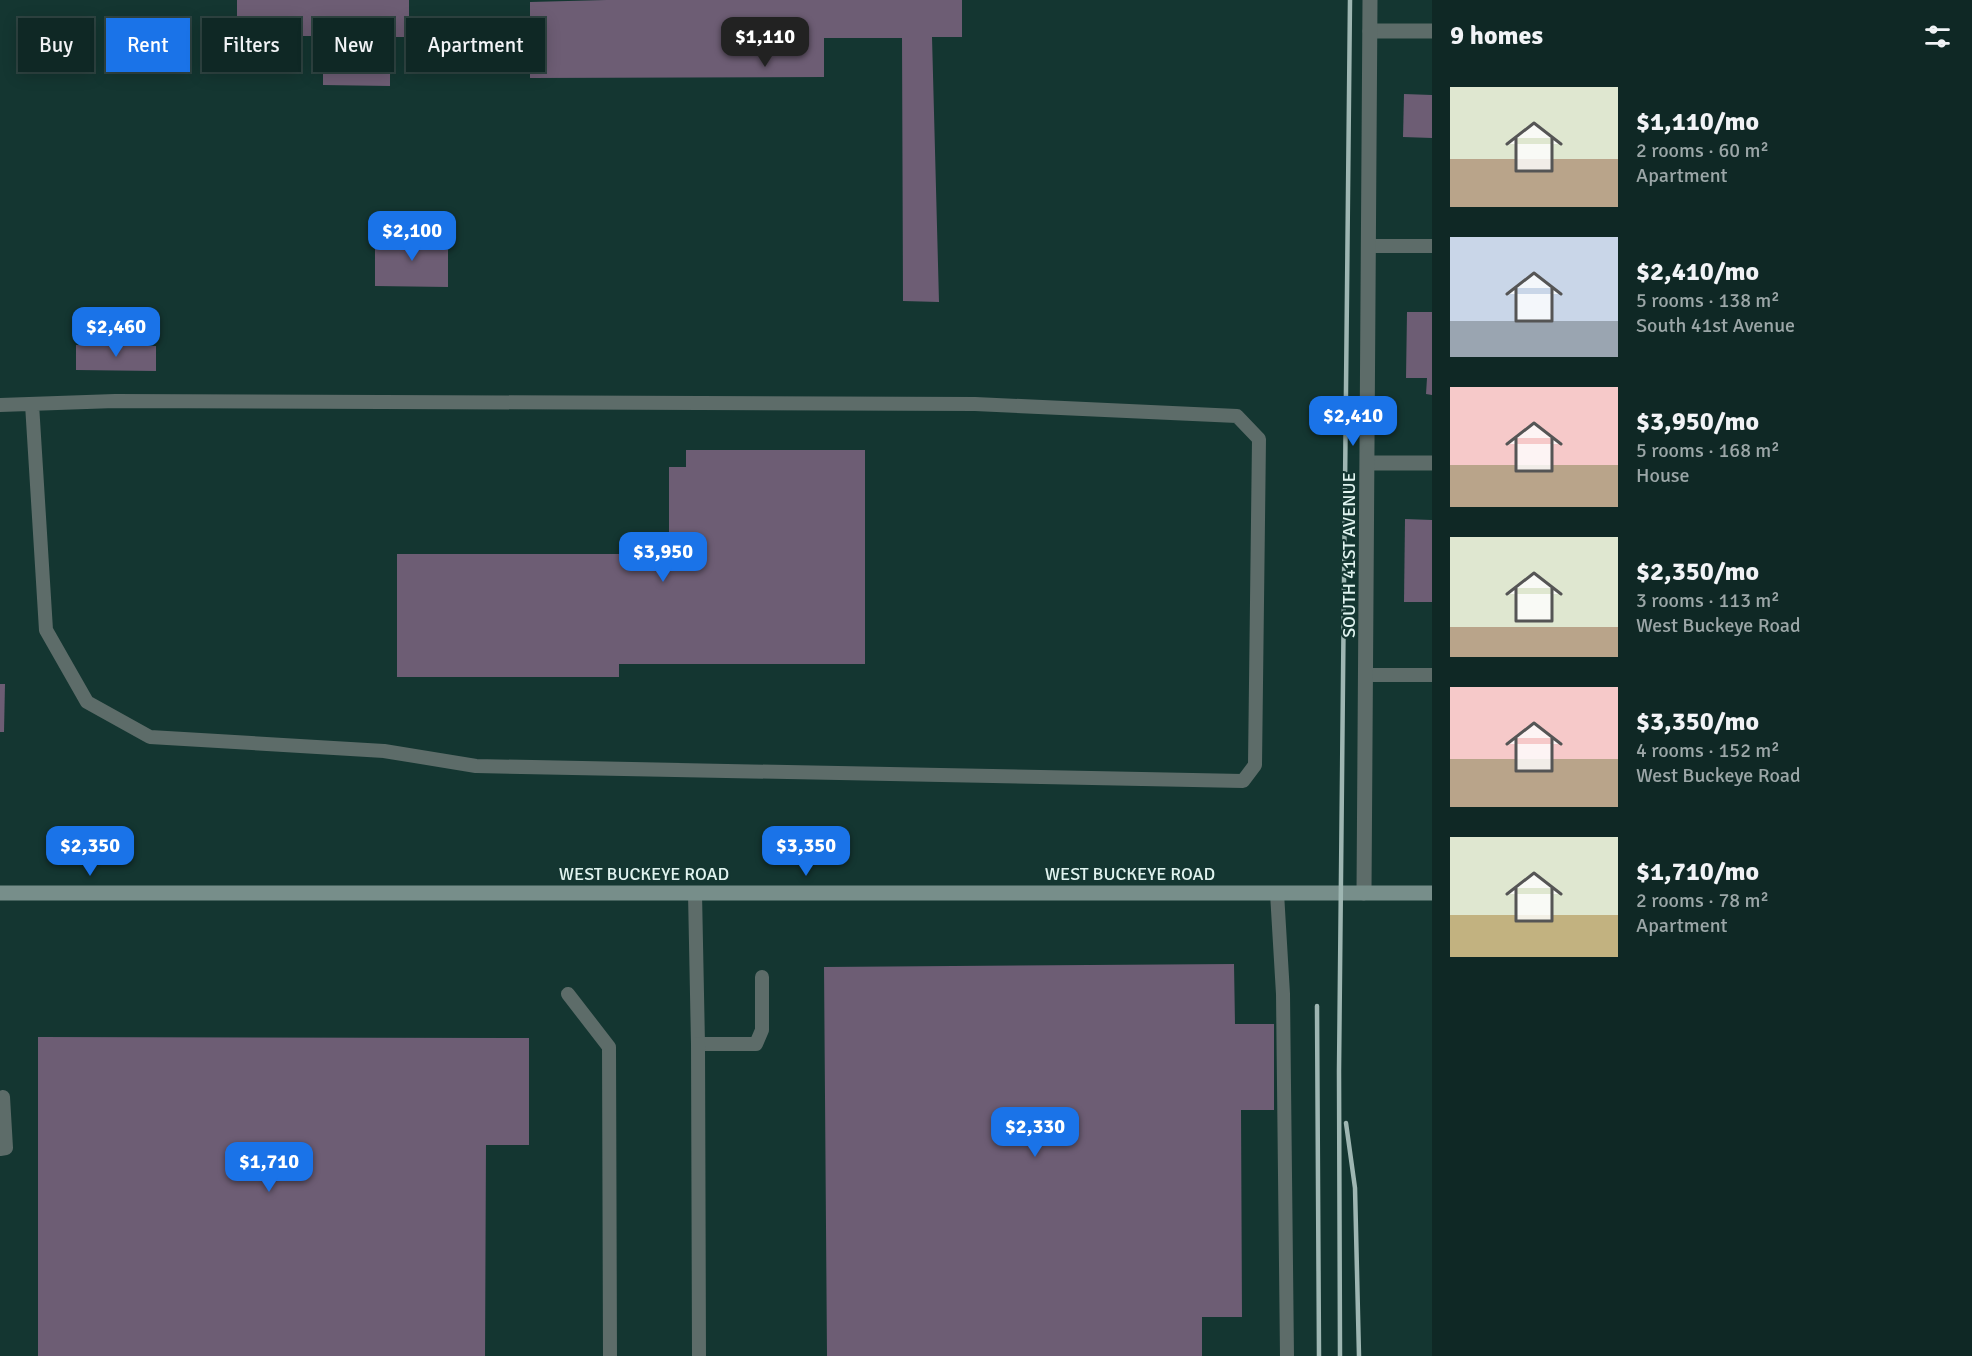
<!DOCTYPE html>
<html lang="en">
<head>
<meta charset="utf-8">
<style>
	:root { --surface:#0f2825; --page:#1d3432; --text:#f1f3f6; --muted:#9ba6a7; --line:#2f4442; --accent:#1a73e8 }
	body { margin:0; font-family:Signika,sans-serif; background:var(--page); color:var(--text); height:100vh; display:flex; flex-direction:column; font-size:22px; white-space:nowrap }
	* { box-sizing:border-box; margin:0 }
	p { font-size:20px; color:var(--muted) }
	.icon { flex:none; width:33px; height:33px; fill:none; stroke:currentColor; stroke-width:2; stroke-linecap:round; stroke-linejoin:round }
	.map { position:relative; flex:1; overflow:hidden }
	.side { display:flex; flex-direction:column; background:var(--surface); width:540px }
	.side>* { flex:none }
	.hud { position:absolute; left:18px; top:18px; width:570px; height:54px; display:flex; gap:12px }
	.price { position:absolute; translate:-50% -51px; padding:0 14px; border-radius:12px; background:var(--accent); color:#fff; font-size:20px; line-height:39px; filter:drop-shadow(0 2px 3px #0008) }
	.price::after { content:''; position:absolute; left:50%; top:36px; width:18px; height:14px; margin-left:-9px; background:inherit; clip-path:polygon(0 0,100% 0,50% 100%) }
	.price.selected { background:#222; color:#fff }
	ul { padding:0; list-style:none }
	li { display:flex; align-items:center; gap:18px; height:150px; padding:0 18px }
	li span { display:grid; place-items:center; flex:none; width:168px; height:120px; border-radius:0px; color:#555 }
	li>.icon { margin-inline-start:auto }
	span .icon { width:72px; height:72px; fill:#fffc; stroke-width:1 }
	li b { font-size:26px }
	h2 { display:flex; justify-content:space-between; align-items:center; height:72px; padding:0 18px; font-size:26px }
	.chip { padding:0 21px; border-radius:0px; background:var(--surface); box-shadow:0 3px 15px #0003,0 0 0 2px var(--line); font-size:21px; line-height:54px }
	.chip.selected { background:var(--accent); color:#fff }
	main { display:flex; flex:1; min-height:0 }
	.map>svg:first-child { display:block }
	.building { fill:#6d5d74 }
	.lines { fill:none; stroke-linecap:round; stroke-linejoin:round }
	.service { stroke:#5d6c69; stroke-width:14 }
	.minor { stroke:#5d6c69; stroke-width:15 }
	.secondary { stroke:#778e8a; stroke-width:15 }
	.rail { stroke:#9eb6b2; stroke-width:4.5 }
	.labels { text-anchor:middle; dominant-baseline:central; stroke-width:4.5; stroke-linejoin:round; paint-order:stroke }
	.street-label { font-size:18px; fill:#e1f4f0; stroke:#143631 }
</style>
</head>
<body>
<main>
<div class="map">
<svg width="1432" height="1356" viewBox="0 0 1432 1356">
	<rect width="100%" height="100%" fill="#143631"/>
	<g class="building">
		<path d="M237,0H409V37H390V86L323,85V36H237Z"/>
		<path d="M606,0H962V37H932L939,302L903,301L902,38H824V77L530,78V2Z"/>
		<path d="M1404,94L1432,95V138L1403,137Z"/>
		<path d="M375,236L448,237V287L375,286Z"/>
		<path d="M1407,312H1432V395L1426,394L1427,378H1406Z"/>
		<path d="M76,345L156,346V371L76,370Z"/>
		<path d="M686,450H865V664H619V677H397V554H669V467H686Z"/>
		<path d="M1405,519L1432,520V602H1404Z"/>
		<path d="M0,684H5L4,732H0Z"/>
		<path d="M1234,964L1235,1024H1274V1110H1241L1242,1317H1202V1356H827L824,967Z"/>
		<path d="M38,1037L529,1038V1145H486L485,1356H38Z"/>
	</g>
	<g class="lines">
		<g class="service">
			<path d="M1369,246H1432"/>
			<path d="M0,405L115,401L975,404L1237,416L1259,439L1255,765L1243,781L476,766L384,751L150,737L87,702L46,630L32,404"/>
			<path d="M1368,675H1432"/>
			<path d="M695,893L698,1044H756L762,1030V977"/>
			<path d="M1277,893L1283,994L1287,1356"/>
			<path d="M568,994L609,1047L610,1356"/>
			<path d="M698,1044L699,1356"/>
			<path d="M0,1149L6,1148L3,1097"/>
		</g>
		<g class="minor">
			<path d="M1370,31H1432"/>
			<path d="M1369,463H1432"/>
			<path d="M1364,893L1370,0"/>
		</g>
		<path class="secondary" d="M0,893H1432"/>
		<g class="rail">
			<path d="M1317,1006L1319,1356"/>
			<path d="M1346,1123L1355,1188L1359,1356"/>
			<path d="M1340,1356L1339,1071L1350,0"/>
		</g>
	</g>
	<g class="labels">
		<g class="street-label">
			<text transform="translate(1349 555) rotate(-90)">SOUTH 41ST AVENUE</text>
			<text x="644" y="874">WEST BUCKEYE ROAD</text>
			<text x="1130" y="874">WEST BUCKEYE ROAD</text>
		</g>
	</g>
</svg>
<b class="price selected" style="left:765px;top:68px">$1,110</b>
<b class="price" style="left:412px;top:262px">$2,100</b>
<b class="price" style="left:116px;top:358px">$2,460</b>
<b class="price" style="left:1353px;top:447px">$2,410</b>
<b class="price" style="left:663px;top:583px">$3,950</b>
<b class="price" style="left:90px;top:877px">$2,350</b>
<b class="price" style="left:806px;top:877px">$3,350</b>
<b class="price" style="left:1035px;top:1158px">$2,330</b>
<b class="price" style="left:269px;top:1193px">$1,710</b>
<div class="hud">
<a class="chip">Buy</a>
<a class="chip selected">Rent</a>
<a class="chip">Filters</a>
<a class="chip">New</a>
<a class="chip">Apartment</a>
</div>
</div>
<section class="side">
<h2>9 homes<svg class="icon" aria-label="filters" viewBox="0 0 24 24"><path d="M4 7h16M4 17h16"/><circle cx="9" cy="7" r="2"/><circle cx="15" cy="17" r="2"/></svg></h2>
<ul>
<li><span style="background:linear-gradient(#dfe7d0 60%,#b9a48a 0)"><svg class="icon" aria-label="home" viewBox="0 0 24 24"><path d="M3 11l9-7 9 7M6 9v11h12V9"/></svg></span><div><b>$1,110/mo</b><p>2 rooms · 60 m²</p><p>Apartment</p></div></li>
<li><span style="background:linear-gradient(#c9d6e8 70%,#9aa5b1 0)"><svg class="icon" aria-label="home" viewBox="0 0 24 24"><path d="M3 11l9-7 9 7M6 9v11h12V9"/></svg></span><div><b>$2,410/mo</b><p>5 rooms · 138 m²</p><p>South 41st Avenue</p></div></li>
<li><span style="background:linear-gradient(#f6c9c9 65%,#b9a48a 0)"><svg class="icon" aria-label="home" viewBox="0 0 24 24"><path d="M3 11l9-7 9 7M6 9v11h12V9"/></svg></span><div><b>$3,950/mo</b><p>5 rooms · 168 m²</p><p>House</p></div></li>
<li><span style="background:linear-gradient(#dfe7d0 75%,#b9a48a 0)"><svg class="icon" aria-label="home" viewBox="0 0 24 24"><path d="M3 11l9-7 9 7M6 9v11h12V9"/></svg></span><div><b>$2,350/mo</b><p>3 rooms · 113 m²</p><p>West Buckeye Road</p></div></li>
<li><span style="background:linear-gradient(#f6c9c9 60%,#b9a48a 0)"><svg class="icon" aria-label="home" viewBox="0 0 24 24"><path d="M3 11l9-7 9 7M6 9v11h12V9"/></svg></span><div><b>$3,350/mo</b><p>4 rooms · 152 m²</p><p>West Buckeye Road</p></div></li>
<li><span style="background:linear-gradient(#dfe7d0 65%,#c2b280 0)"><svg class="icon" aria-label="home" viewBox="0 0 24 24"><path d="M3 11l9-7 9 7M6 9v11h12V9"/></svg></span><div><b>$1,710/mo</b><p>2 rooms · 78 m²</p><p>Apartment</p></div></li>
</ul>
</section>
</main>
</body>
</html>
